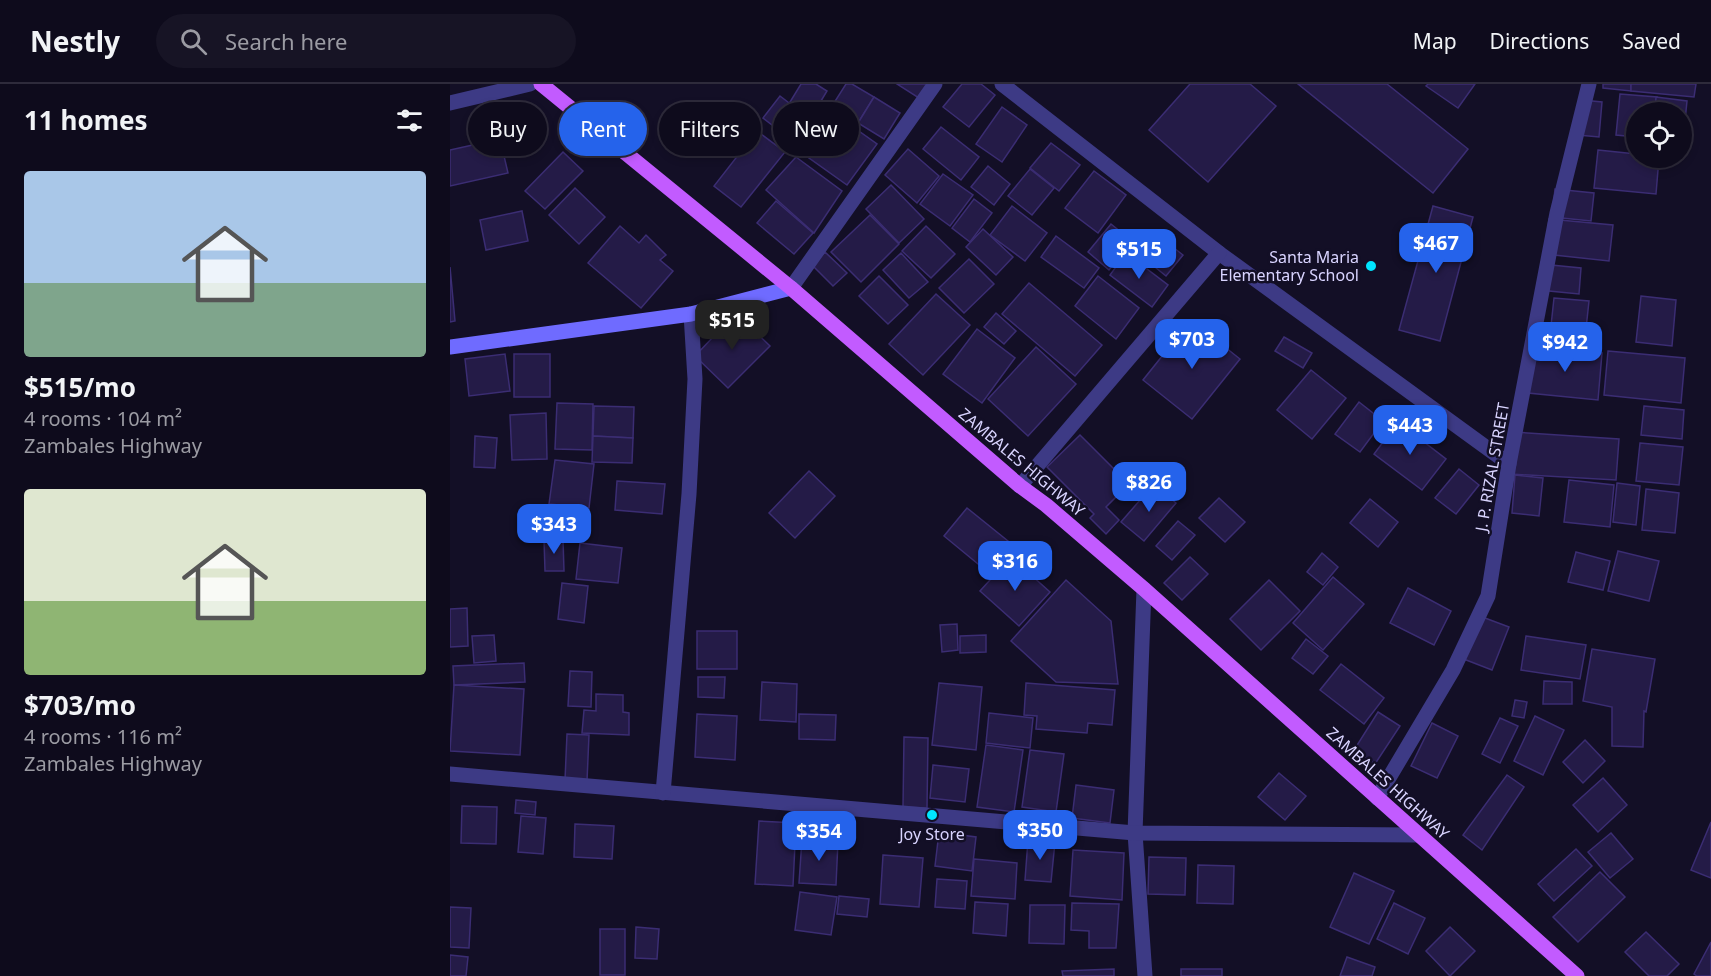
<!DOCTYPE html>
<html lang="en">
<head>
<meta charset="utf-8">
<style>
	:root { --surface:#0e0b1c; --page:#171425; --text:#f1f3f6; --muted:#9b9ba3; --line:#2e2b3b; --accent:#2563eb }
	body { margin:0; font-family:"Noto Sans",sans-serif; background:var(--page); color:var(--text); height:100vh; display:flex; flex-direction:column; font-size:22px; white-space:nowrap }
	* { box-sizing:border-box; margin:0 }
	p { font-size:20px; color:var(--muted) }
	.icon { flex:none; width:33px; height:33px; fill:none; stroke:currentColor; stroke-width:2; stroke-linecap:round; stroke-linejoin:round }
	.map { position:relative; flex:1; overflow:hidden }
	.side { display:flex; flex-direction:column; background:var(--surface); width:450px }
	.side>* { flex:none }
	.hud { position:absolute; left:18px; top:18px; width:570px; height:54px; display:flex; gap:12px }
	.tools { position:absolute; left:1176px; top:18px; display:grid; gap:12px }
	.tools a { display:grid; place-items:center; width:66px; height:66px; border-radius:50%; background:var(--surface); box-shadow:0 3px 9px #0003,0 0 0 2px var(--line); font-size:30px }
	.price { position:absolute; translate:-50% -51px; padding:0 14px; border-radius:12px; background:var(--accent); color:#fff; font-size:20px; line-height:39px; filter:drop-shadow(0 2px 3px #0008) }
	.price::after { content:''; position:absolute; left:50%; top:36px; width:18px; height:14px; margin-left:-9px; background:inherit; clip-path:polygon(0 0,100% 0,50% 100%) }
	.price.on { background:#222; color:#fff }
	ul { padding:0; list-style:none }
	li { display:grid; align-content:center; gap:12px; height:318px; padding:0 24px }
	li span { display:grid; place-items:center; height:186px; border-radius:6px; color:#555 }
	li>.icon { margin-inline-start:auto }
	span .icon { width:108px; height:108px; fill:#fffc; stroke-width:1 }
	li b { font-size:26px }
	h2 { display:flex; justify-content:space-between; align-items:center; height:72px; padding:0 24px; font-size:26px }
	.tag { padding:0 21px; border-radius:27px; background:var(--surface); box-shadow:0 3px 9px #0003,0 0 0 2px var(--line); font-size:21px; line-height:54px }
	.tag.on { background:var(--accent); color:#fff }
	header { display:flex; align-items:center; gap:36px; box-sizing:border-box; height:84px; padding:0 30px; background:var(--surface); border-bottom:2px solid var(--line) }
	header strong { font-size:28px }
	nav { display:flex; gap:33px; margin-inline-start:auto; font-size:21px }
	.search { width:420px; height:54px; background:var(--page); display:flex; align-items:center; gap:15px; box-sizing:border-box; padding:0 21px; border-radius:33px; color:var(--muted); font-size:22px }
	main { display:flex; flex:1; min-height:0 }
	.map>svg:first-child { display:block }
	.building { fill:#241b47; stroke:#3b2d73; stroke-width:1.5 }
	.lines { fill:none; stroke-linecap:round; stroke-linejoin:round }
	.street { stroke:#3d3a85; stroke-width:15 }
	.secondary { stroke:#6f6bff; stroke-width:15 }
	.primary { stroke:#c25bff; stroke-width:15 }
	.poi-dot { fill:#00e5ff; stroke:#130f26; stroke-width:2 }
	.labels { text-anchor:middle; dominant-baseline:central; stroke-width:5; stroke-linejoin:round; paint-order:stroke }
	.poi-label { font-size:16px; fill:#d9d4ff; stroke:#130f26; text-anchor:end }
	.street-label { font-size:16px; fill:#d9d4ff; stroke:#130f26 }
</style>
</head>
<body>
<header>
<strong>Nestly</strong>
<div class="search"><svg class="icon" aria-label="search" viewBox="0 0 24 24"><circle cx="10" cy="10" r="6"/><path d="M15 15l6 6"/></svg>Search here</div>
<nav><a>Map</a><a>Directions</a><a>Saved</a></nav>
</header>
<main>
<section class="side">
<h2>11 homes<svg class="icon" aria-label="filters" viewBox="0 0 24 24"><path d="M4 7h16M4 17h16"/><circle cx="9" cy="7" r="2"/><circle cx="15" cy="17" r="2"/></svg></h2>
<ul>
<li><span style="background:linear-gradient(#a9c7e8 60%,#7fa58c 0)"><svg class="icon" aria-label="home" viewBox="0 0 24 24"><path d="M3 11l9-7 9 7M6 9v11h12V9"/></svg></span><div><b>$515/mo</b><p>4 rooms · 104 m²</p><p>Zambales Highway</p></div></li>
<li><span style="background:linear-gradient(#dfe7d0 60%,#8fb573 0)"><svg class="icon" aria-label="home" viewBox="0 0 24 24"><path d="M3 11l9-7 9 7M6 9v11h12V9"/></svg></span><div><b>$703/mo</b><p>4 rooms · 116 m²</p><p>Zambales Highway</p></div></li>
</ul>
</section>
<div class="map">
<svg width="1261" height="892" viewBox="0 0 1261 892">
	<rect width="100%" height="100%" fill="#130f26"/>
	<g class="building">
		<path d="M351,0H366L377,7L362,32L340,18Z"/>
		<path d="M396,0H402L424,13L408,39L382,22Z"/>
		<path d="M447,0H483L472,16Z"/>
		<path d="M512,0H531L545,11L519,43L493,23Z"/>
		<path d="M740,0H800L826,22L758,98L699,46Z"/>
		<path d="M848,0H937L1018,65L983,109Z"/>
		<path d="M978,0H1025L1008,24L976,2Z"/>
		<path d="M1153,0H1181V7L1153,4Z"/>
		<path d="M1181,0H1246L1244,13L1181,7Z"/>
		<path d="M1170,10L1207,13L1205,28H1186V53L1166,51Z"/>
		<path d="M330,12L352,29L335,51L313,34Z"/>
		<path d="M424,13L450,29L434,55L408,39Z"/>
		<path d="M1206,13L1237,17L1233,57L1232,28H1205Z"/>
		<path d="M1132,16L1152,18L1149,53L1128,51Z"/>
		<path d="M375,23L427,60L397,101L345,64Z"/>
		<path d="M552,23L577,41L552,78L526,60Z"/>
		<path d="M491,43L529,73L511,96L473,65Z"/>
		<path d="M307,47L335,68L291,123L264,102Z"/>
		<path d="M50,55L58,89L0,102V66Z"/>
		<path d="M601,59L630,81L609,107L580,84Z"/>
		<path d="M458,65L489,92L467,119L435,91Z"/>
		<path d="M1148,66L1186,70V74H1209L1206,110L1144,104Z"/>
		<path d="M113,68L133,87L95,125L75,107Z"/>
		<path d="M346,73L392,107L364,149L316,106Z"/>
		<path d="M538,82L560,100L544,121L521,103Z"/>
		<path d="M580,85L604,104L582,131L558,112Z"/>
		<path d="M644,87L676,111L648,149L615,124Z"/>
		<path d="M493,90L523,111L500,142L470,120Z"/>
		<path d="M441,101L474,135L449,159L416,125Z"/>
		<path d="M125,104L155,133L129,160L99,131Z"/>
		<path d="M1105,105L1144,109L1141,137L1102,133Z"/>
		<path d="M524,115L542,129L520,158L502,144Z"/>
		<path d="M326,117L363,149L344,170L307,139Z"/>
		<path d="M562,122L597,149L575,177L540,151Z"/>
		<path d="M983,122L1023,133L990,257L949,246Z"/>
		<path d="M72,127L78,157L36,166L30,136Z"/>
		<path d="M420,131L449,160L411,198L381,168Z"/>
		<path d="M1099,135L1163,141L1159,177L1095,170Z"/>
		<path d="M661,140L682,157L659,186L638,168Z"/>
		<path d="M170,142L189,159L196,151L216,171L210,176L223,187L191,224L138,179Z"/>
		<path d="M476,142L505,170L481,194L452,167Z"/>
		<path d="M533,145L563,173L546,191L516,163Z"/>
		<path d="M701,146L733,171L716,192L684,166Z"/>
		<path d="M606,152L649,184L634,204L591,173Z"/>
		<path d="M375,168L397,189L383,202L362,181Z"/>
		<path d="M451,169L478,198L459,214L433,186Z"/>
		<path d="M676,169L718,201L702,223L660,191Z"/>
		<path d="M519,175L544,200L514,229L489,204Z"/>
		<path d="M1091,180L1131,184L1129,210L1089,206Z"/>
		<path d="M0,183L5,237L0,238Z"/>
		<path d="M429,192L458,221L438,240L409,212Z"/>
		<path d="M648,192L689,224L666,255L625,222Z"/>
		<path d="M579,199L652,261L625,292L552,230Z"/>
		<path d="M486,210L520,241L473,291L439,260Z"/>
		<path d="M1191,212L1226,216L1222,262L1186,258Z"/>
		<path d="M1104,214L1139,217L1135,254L1100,251Z"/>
		<path d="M286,229L320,262L278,304L245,272Z"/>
		<path d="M546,229L566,247L554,260L534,243Z"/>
		<path d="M741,236L790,275L742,335L693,296Z"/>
		<path d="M527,245L565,274L532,319L493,290Z"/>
		<path d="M834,253L862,269L853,284L825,267Z"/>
		<path d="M586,263L626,300L578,352L538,315Z"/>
		<path d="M1083,263L1152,269L1148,316L1078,309Z"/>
		<path d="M1158,267L1235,274L1231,319L1154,311Z"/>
		<path d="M55,270L60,307L19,312L15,275Z"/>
		<rect x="64" y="270" width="36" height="43"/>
		<path d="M861,286L896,314L862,355L827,326Z"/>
		<path d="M909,318L933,337L910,368L885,350Z"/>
		<path d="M107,319L143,320L142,366L105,365Z"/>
		<path d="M144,322L184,323L183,354L143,352Z"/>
		<path d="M1194,322L1234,326L1232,355L1191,351Z"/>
		<path d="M96,329L97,375L62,376L60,331Z"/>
		<path d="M948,338L996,375L972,406L924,370Z"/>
		<path d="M1063,348L1169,355L1166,396L1060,390Z"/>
		<path d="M630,351L679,400L656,423L669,436L656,450L640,434L644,430L597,383Z"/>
		<path d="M25,352L47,354L45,384L24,383Z"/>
		<path d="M143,352L183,354L182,379L142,378Z"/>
		<path d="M1190,359L1233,363L1229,401L1186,397Z"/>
		<path d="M105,376L144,380L139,424L99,420Z"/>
		<path d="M1009,385L1029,401L1006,430L985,414Z"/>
		<path d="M359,387L385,412L345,454L319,429Z"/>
		<path d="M1065,391L1093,394L1089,432L1062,429Z"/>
		<path d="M1119,396L1164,401L1160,443L1114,438Z"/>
		<path d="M167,397L215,400L212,430L165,426Z"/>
		<path d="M1167,399L1190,402L1186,441L1163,438Z"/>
		<path d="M704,400L726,419L694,457L671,438Z"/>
		<path d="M1196,405L1229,409L1225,449L1192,446Z"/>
		<path d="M769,414L795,438L775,458L749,434Z"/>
		<path d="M920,415L948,438L928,463L900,439Z"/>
		<path d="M517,424L563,461L539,489L494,452Z"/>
		<path d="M728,437L745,451L722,476L706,462Z"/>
		<path d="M113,455L114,487H95L94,456Z"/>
		<path d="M130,459L172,464L168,499L126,495Z"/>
		<path d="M1168,467L1209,477L1199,517L1158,507Z"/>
		<path d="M1126,468L1160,477L1153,506L1118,498Z"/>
		<path d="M872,469L888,483L873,501L857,488Z"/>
		<path d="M561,473L600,508L569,542L530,507Z"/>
		<path d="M740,473L758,490L732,516L714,499Z"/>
		<path d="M883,493L914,520L873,566L843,539Z"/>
		<path d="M616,496L661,537L668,600L606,598L561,557Z"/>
		<path d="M819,496L850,527L811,566L780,535Z"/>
		<path d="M112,499L138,502L134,539L108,535Z"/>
		<path d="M958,504L1001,527L984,561L940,539Z"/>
		<path d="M17,524L18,562L0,563V525Z"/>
		<path d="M1027,531L1059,543L1042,586L1011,574Z"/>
		<path d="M507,540L508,566L492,568L490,541Z"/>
		<rect x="247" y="547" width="40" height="38"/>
		<path d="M44,551L46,577L24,579L22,552Z"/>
		<path d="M536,551V568L510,569V552Z"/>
		<path d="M1076,552L1136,561L1130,595L1071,586Z"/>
		<path d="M856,555L878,572L863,590L842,574Z"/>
		<path d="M1142,565L1205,575L1196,628L1194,627L1193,663L1162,662V623L1133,617Z"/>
		<path d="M74,579L75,598L4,601L3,582Z"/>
		<path d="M891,580L934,614L914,640L870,606Z"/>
		<path d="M120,587L142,588L141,623L118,622Z"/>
		<path d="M248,593H275L274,614L248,613Z"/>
		<path d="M1094,597L1122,598V620H1093Z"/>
		<path d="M312,598L347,600L346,638L310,636Z"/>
		<path d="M489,599L532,603L526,666L482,661Z"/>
		<path d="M576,599L665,606L662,641L638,639L637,649L586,645L587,632L574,631Z"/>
		<path d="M4,601L74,605L70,671L0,667Z"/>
		<path d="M146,610L173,611V628L179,629V651L132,649L134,626L146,627Z"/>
		<path d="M1065,616L1077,618L1074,634L1062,632Z"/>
		<path d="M928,628L950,642L925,680L904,666Z"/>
		<path d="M539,629L583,634L580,664L536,659Z"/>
		<path d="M247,630L287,632L285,676L245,673Z"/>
		<path d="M349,630L386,631L385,656L349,655Z"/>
		<path d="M1085,632L1114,646L1093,691L1064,677Z"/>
		<path d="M1050,634L1068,642L1050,679L1032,670Z"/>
		<path d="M982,639L1008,652L987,694L961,682Z"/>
		<path d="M117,650L139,651L137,697L115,696Z"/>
		<path d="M454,653L478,654L477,724L453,723Z"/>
		<path d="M1135,656L1155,677L1133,699L1113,678Z"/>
		<path d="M536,661L573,666L564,728L527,723Z"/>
		<path d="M580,666L614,670L606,728L572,723Z"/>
		<path d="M483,681L519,685L515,718L480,714Z"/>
		<path d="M829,689L856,712L835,736L808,713Z"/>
		<path d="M1057,691L1074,703L1032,766L1013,751Z"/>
		<path d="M1153,694L1177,721L1148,748L1123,721Z"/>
		<path d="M626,701L664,706L660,739L622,734Z"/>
		<path d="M66,716L86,718L85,731L65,729Z"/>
		<path d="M12,722L47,723L46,760L11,759Z"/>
		<path d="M71,732L96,734L93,770L68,768Z"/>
		<path d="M309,737L346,739L343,802L305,800Z"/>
		<path d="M1261,738V794L1241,786Z"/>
		<path d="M125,740L164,742L162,775L124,773Z"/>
		<path d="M489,748L526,753L522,787L485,782Z"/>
		<path d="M1161,749L1183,775L1160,794L1138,768Z"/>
		<path d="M352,755L388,757L386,801L349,799Z"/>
		<path d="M578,756L605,758L601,798L575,796Z"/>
		<path d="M1126,765L1142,782L1104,817L1088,800Z"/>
		<path d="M623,766L674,769L672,816L620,812Z"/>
		<path d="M433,771L473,774L469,823L430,820Z"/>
		<path d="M699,773L736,774L735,811L698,810Z"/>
		<path d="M524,775L567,779L565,815L521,812Z"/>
		<path d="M748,781L784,782L783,820L747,819Z"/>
		<path d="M1150,788L1175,813L1128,858L1103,833Z"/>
		<path d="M904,789L944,807L919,860L880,843Z"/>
		<path d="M487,795L517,797L515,825L485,823Z"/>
		<path d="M350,808L387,813L381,851L345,846Z"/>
		<path d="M389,812L419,815L417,833L387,830Z"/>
		<path d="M525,818L558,820L556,852L523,849Z"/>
		<path d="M622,819L669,820L666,864H639V847L621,846Z"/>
		<path d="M944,819L975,834L958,870L927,855Z"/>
		<path d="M580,821H615L614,860L579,859Z"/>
		<path d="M0,823L21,824L19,864L0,863Z"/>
		<path d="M186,843L209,845L207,875L185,874Z"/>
		<path d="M1000,843L1025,867L1000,892L976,867Z"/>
		<rect x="150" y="845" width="25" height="46"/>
		<path d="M1196,848L1229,880L1217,892H1199L1175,868Z"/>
		<path d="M1261,858V892H1247L1244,890Z"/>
		<path d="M0,871L18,873L16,892H0Z"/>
		<path d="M897,873L925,883L922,892H890Z"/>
		<path d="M664,885V892H613L612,887Z"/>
		<rect x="731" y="885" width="41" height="7"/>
	</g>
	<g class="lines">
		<g class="street">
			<path d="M552,0L769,169L1059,380"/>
			<path d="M0,19L80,0"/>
			<path d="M341,204L485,0"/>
			<path d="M570,402L769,169"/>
			<path d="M694,505L685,749L695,892"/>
			<path d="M0,690L685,749L968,751"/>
			<path d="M213,709L239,410L245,295L241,230"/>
			<path d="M927,714L1003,586L1038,512L1059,380L1107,129L1139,0"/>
		</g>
		<path class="secondary" d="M0,263L241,230L341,204"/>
		<path class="primary" d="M91,0L341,204L570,402L596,421L694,505L1127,892"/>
	</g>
	<g class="poi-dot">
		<circle cx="921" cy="182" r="6"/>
		<circle cx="482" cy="731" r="6"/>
	</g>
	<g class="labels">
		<g class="poi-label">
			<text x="909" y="173">Santa Maria<tspan x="909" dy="18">Elementary School</tspan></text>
			<text x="482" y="750" text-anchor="middle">Joy Store</text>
		</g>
		<g class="street-label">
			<text transform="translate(572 378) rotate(40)">ZAMBALES HIGHWAY</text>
			<text transform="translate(1042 383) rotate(-80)">J. P. RIZAL STREET</text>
			<text transform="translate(938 699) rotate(42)">ZAMBALES HIGHWAY</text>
		</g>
	</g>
</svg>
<div class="tools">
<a><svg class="icon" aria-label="locate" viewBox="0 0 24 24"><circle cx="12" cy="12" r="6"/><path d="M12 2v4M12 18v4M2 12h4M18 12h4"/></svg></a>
</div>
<b class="price" style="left:986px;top:190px">$467</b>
<b class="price" style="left:689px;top:196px">$515</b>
<b class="price on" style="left:282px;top:267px">$515</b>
<b class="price" style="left:742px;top:286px">$703</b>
<b class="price" style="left:1115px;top:289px">$942</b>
<b class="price" style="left:960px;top:372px">$443</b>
<b class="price" style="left:699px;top:429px">$826</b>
<b class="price" style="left:104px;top:471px">$343</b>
<b class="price" style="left:565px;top:508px">$316</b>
<b class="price" style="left:590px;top:777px">$350</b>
<b class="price" style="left:369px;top:778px">$354</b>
<div class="hud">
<a class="tag">Buy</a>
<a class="tag on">Rent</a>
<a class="tag">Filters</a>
<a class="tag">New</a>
</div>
</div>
</main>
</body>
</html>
